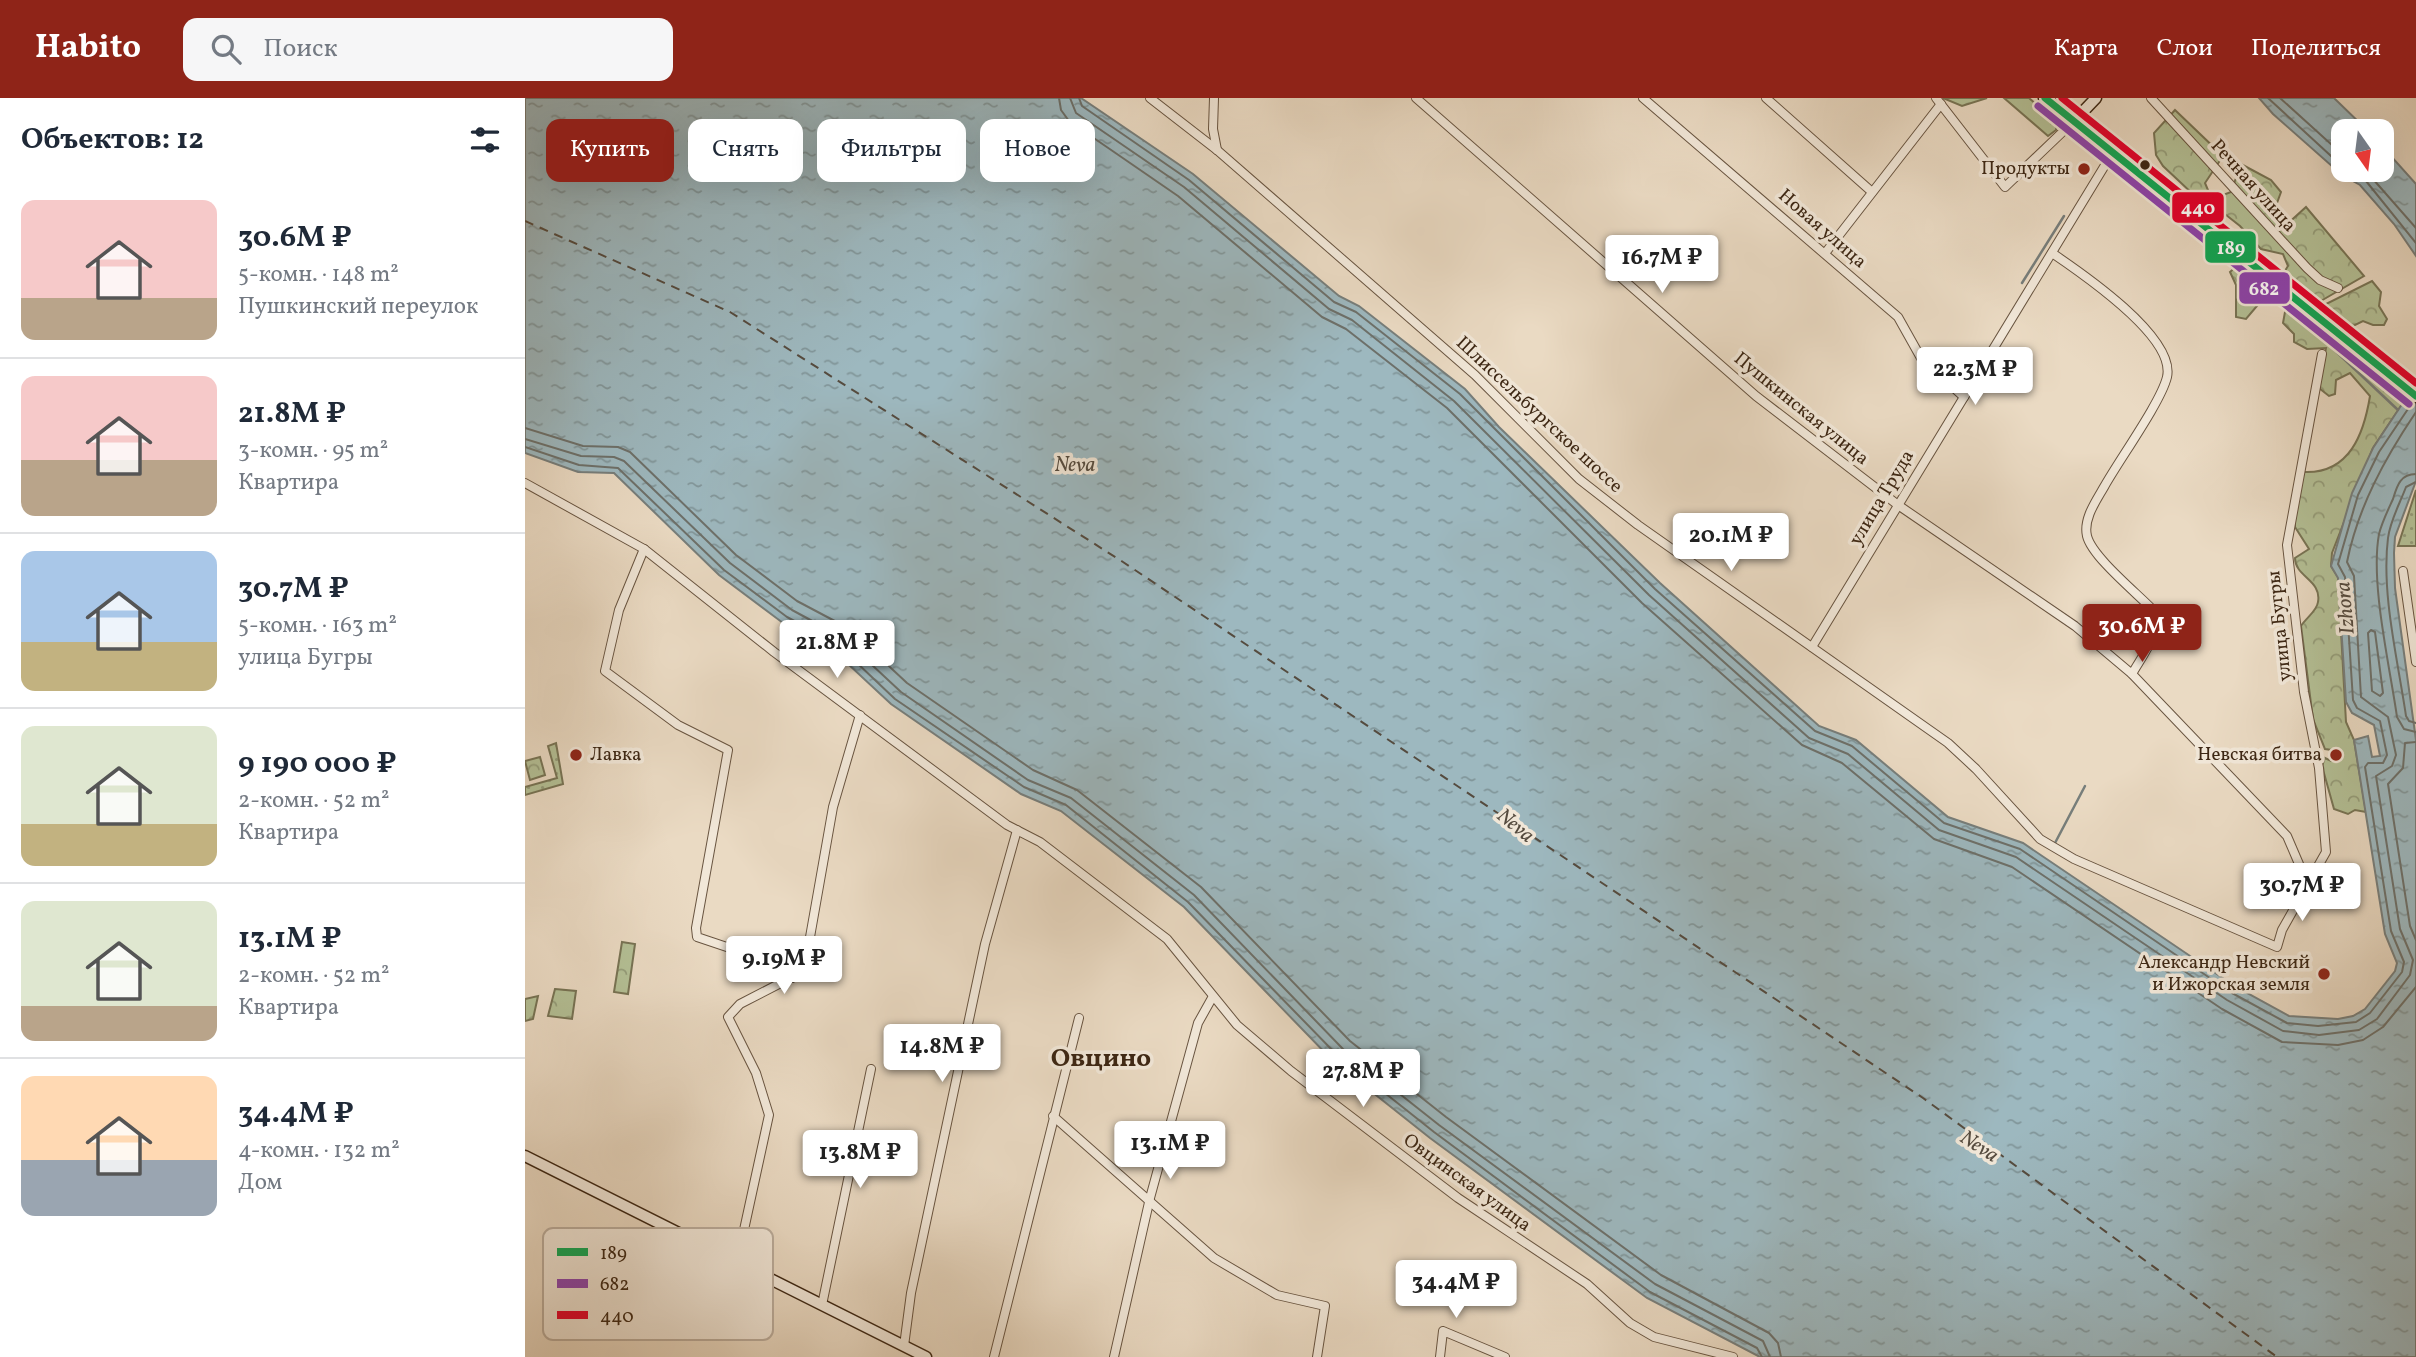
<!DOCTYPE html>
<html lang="ru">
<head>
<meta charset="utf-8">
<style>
	:root { --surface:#fff; --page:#f6f6f7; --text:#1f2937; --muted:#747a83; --line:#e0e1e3; --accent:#8f2418 }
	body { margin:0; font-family:Vollkorn,serif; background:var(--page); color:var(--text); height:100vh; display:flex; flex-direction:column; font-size:26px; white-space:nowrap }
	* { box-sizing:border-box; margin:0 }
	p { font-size:23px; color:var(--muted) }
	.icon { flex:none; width:38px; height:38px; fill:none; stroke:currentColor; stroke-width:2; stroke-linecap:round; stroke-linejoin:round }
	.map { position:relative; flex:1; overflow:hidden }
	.drawer { display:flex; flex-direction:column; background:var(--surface); width:525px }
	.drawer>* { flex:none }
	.banner { position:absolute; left:21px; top:21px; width:665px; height:63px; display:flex; gap:14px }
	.needle { width:46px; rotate:166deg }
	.tools { position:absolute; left:1806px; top:21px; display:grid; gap:14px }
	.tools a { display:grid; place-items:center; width:63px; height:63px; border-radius:14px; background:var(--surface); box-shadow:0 7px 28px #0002; font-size:35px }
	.price { position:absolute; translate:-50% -60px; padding:0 16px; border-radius:7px; background:#fff; color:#222; font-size:23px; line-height:46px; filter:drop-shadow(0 2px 4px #0008) }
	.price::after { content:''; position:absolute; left:50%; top:42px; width:21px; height:16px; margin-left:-10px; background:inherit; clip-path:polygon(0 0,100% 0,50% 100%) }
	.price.on { background:var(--accent); color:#fff }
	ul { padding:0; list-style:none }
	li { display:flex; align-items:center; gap:21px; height:175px; padding:0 21px }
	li+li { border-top:2px solid var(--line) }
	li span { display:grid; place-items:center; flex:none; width:196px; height:140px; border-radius:14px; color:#555 }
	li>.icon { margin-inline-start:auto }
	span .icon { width:84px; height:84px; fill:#fffc; stroke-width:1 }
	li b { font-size:30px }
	h2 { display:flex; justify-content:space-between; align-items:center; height:84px; padding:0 21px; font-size:30px }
	.pill { padding:0 24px; border-radius:14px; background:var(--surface); box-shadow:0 7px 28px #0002; font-size:24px; line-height:63px }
	.pill.on { background:var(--accent); color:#fff }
	header { display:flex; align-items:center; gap:42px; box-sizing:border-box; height:98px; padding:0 35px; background:var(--accent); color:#fff }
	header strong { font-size:33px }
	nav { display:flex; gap:38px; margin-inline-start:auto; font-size:24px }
	.search { width:490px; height:63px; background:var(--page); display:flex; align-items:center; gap:18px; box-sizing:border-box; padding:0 24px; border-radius:14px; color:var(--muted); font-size:26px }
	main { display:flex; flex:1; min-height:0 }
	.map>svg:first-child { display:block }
	.grass { fill:url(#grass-dots); stroke:#787455; stroke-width:2 }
	.forest { fill:url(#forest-crowns); stroke:#787455; stroke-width:2 }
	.water { fill:url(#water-ripples); stroke:#777e7b; stroke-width:2 }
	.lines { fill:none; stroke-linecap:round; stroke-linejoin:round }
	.shore { stroke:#6d706a; stroke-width:2 }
	.stream { stroke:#777e7b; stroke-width:2.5 }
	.ferry { stroke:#554b3f; stroke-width:2; stroke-dasharray:9 7; stroke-linecap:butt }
	.street-casing { stroke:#685440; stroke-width:10 }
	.secondary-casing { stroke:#3d2714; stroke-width:13 }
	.primary-casing { stroke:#3d2714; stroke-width:15 }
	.street { stroke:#f1e7d8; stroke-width:8 }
	.secondary { stroke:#f1e7d8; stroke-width:10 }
	.primary { stroke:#eadac3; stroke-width:12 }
	.bus-1-casing { stroke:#f1e7d8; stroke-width:12 }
	.bus-2-casing { stroke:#f1e7d8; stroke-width:12 }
	.bus-3-casing { stroke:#f1e7d8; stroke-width:12 }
	.bus-1 { stroke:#10a855; stroke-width:7 }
	.bus-2 { stroke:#8e44ad; stroke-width:7 }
	.bus-3 { stroke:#e4002b; stroke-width:7 }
	.bus-dot { fill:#3d2714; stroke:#f1e7d8; stroke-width:2.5 }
	.poi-dot { fill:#8f2418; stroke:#f1e7d8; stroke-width:2.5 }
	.labels { text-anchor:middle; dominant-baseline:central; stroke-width:7; stroke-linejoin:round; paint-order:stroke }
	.poi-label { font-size:19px; fill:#3d2714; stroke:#f1e7d8; text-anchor:end }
	.street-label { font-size:19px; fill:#3d2714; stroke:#f1e7d8 }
	.water-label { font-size:21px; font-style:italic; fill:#554b3f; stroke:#f1e7d8 }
	.district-label { font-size:26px; font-weight:bold; fill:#3d2714; stroke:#f1e7d8 }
	.key { fill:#f1e7d8; stroke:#bbad9d; stroke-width:2 }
	.key-label { font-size:19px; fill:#3d2714 }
	.line-badge { stroke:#f1e7d8; stroke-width:2.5 }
	.badge-label { font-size:19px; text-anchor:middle; font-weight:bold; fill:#fff }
</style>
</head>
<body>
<header>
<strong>Habito</strong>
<div class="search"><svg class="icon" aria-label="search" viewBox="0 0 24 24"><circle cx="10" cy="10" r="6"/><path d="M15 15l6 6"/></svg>Поиск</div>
<nav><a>Карта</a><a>Слои</a><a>Поделиться</a></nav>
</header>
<main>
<section class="drawer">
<h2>Объектов: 12<svg class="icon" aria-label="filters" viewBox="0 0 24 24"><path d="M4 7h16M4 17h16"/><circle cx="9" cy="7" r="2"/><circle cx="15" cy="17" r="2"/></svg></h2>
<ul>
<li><span style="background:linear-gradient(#f6c9c9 70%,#b9a48a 0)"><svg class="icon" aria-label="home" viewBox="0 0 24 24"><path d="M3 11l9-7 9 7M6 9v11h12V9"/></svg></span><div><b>30.6M ₽</b><p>5-комн. · 148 m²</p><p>Пушкинский переулок</p></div></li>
<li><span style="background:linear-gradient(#f6c9c9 60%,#b9a48a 0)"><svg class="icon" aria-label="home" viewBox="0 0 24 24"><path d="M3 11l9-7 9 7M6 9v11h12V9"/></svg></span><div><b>21.8M ₽</b><p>3-комн. · 95 m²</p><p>Квартира</p></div></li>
<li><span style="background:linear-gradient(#a9c7e8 65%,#c2b280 0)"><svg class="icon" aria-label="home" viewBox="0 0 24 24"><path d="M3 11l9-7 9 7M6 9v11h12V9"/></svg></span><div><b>30.7M ₽</b><p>5-комн. · 163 m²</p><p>улица Бугры</p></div></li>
<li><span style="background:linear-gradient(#dfe7d0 70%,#c2b280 0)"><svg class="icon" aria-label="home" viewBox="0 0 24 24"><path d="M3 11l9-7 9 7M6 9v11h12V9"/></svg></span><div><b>9 190 000 ₽</b><p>2-комн. · 52 m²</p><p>Квартира</p></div></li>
<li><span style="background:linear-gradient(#dfe7d0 75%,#b9a48a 0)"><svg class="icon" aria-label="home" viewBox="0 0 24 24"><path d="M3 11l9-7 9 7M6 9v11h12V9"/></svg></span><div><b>13.1M ₽</b><p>2-комн. · 52 m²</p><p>Квартира</p></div></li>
<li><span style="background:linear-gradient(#ffd9b3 60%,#9aa5b1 0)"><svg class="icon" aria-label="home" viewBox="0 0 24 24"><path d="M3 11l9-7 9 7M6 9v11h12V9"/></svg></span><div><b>34.4M ₽</b><p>4-комн. · 132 m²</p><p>Дом</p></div></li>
</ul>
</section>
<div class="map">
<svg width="1891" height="1259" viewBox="0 0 1891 1259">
	<defs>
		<pattern id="grass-dots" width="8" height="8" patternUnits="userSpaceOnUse" patternTransform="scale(1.75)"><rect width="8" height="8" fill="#b4c096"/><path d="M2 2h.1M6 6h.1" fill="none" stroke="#949c79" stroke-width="1.8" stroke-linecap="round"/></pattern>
		<pattern id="forest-crowns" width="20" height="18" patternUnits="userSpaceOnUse" patternTransform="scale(1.75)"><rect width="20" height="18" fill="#b4c096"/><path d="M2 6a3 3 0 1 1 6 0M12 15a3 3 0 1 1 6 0" fill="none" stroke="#949c79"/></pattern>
		<pattern id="water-ripples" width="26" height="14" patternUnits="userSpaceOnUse" patternTransform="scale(1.75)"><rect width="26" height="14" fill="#9db8bf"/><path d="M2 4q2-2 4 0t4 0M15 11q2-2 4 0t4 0" fill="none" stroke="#81969a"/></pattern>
	</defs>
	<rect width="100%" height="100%" fill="#eadac3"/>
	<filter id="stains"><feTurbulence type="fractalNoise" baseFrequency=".00286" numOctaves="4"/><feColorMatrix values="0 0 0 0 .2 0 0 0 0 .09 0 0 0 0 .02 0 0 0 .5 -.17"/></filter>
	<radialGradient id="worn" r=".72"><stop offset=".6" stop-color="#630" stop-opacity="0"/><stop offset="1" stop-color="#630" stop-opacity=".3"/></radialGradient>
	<g class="grass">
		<path d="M1891,392V448H1873Z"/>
		<path d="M31,645L38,686L0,697V689L32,680L23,648Z"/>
	</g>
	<g class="forest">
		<path d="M1418,0H1462L1437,8Z"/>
		<path d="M1479,0H1504L1532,25L1531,32L1523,38Z"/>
		<path d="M1650,12L1698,58L1680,85L1685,97L1693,99L1706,94L1716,66L1746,82L1756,94L1748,116L1759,129L1781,109L1839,178L1794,204L1782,199L1758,176L1763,168L1758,156L1736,151L1715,128L1691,109L1671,99L1638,68L1631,57L1629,35Z"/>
		<path d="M1713,167L1738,188L1737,202L1721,221L1711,219V187L1705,174Z"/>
		<path d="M1847,183L1856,194L1854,208L1862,221L1859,227H1848L1838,223L1828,228C1816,226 1803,219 1799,207Z"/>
		<path d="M1769,211L1880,302L1848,350L1807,455L1806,468L1813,479L1821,624L1829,642L1841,714L1830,712L1823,716L1809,711L1797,668L1800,660L1806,663L1816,658L1814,653L1800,651L1788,621L1776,528C1781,520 1792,513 1793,504C1797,482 1770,479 1770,460L1784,451L1770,429V411L1779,374C1825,376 1839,335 1845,298L1825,275L1811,282L1810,296L1804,298L1794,290L1801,250L1782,251L1769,244V236L1758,225L1760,214Z"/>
		<path d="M15,659L20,677L5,682L0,663Z"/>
		<path d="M97,844L110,846L103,896L89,894Z"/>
		<path d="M30,891L51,893L47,921L23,918Z"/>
		<path d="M13,898L8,921L0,923V901Z"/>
	</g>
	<g class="water">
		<path d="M0,0H556L668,76L814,198L834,208L940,291L974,329L1135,485L1294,628L1331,642L1423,719L1498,745L1711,889L1764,918L1813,921L1828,918L1840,911L1870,873L1872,865L1860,836L1829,642L1843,638L1847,659L1855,658L1849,627L1827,615L1821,604L1813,480L1806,468L1827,395L1848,350L1891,285V383L1870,439L1869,455L1870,490L1891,642V1259H1235L1122,1200L905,1040L808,963L659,809L536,713L496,696L366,606L308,552L258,525L194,477L89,375L53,374L0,355Z"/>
		<path d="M1734,0H1809L1843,33H1818V72H1857V48L1891,86V158L1869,126L1835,87L1817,77L1748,16Z"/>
	</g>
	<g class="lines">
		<g class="shore">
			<path d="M534,0L536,12L544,23L653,98L797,219L821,231L922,310L1117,505L1277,647L1317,665L1409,741L1487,769L1697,911L1757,944L1813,947L1838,942L1858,929L1891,889"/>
			<path d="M545,0L551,15L659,89L804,211L827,222L929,303L1124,497L1284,640L1323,656L1414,732L1491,759L1702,902L1758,933L1794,937L1834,932L1852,921L1885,877L1888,862L1875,831L1851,678L1867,668L1871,657L1863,619L1836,599L1829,478L1822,464C1833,409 1860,360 1891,314"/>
			<path d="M554,0L557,8L664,82L809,204L831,214L935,296L1130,491L1290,633L1327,648L1419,725L1495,751L1707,895L1762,925L1793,928L1831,924L1845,915L1877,874L1879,864L1866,833L1840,669L1843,665H1858L1862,657L1855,623L1832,610L1828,602L1820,479L1813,466L1833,397L1854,354L1887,305"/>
			<path d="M1743,0L1818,69"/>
			<path d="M1755,0L1818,57"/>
			<path d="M1822,72L1841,83L1891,145"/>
			<path d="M1840,72L1891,130"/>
			<path d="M0,330L58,348L93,349L105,354L211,457L272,503L323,530L382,585L508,672L552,692L676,789L825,943L921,1019L1136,1177L1244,1235L1253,1245L1256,1259"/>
			<path d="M0,341L56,358L89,359L99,363L205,465L267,512L317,539L376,594L503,682L546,700L669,797L818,951L914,1027L1130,1186L1238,1243L1245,1259"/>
			<path d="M0,349L54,367L93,370L199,472L262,519L312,546L370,601L499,689L541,707L663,804L812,957L909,1034L1125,1194L1232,1250L1237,1259"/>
			<path d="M1891,376C1875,376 1872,388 1868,401C1863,412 1857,424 1854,436C1845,485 1865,569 1872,619L1879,631L1891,634"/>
			<path d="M1891,384L1881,389C1875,405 1865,423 1863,440C1856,495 1873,563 1881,618L1884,623L1891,625"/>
			<path d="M1846,532L1850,534L1858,595L1855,598L1847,593L1843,535Z"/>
			<path d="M1891,644L1880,645L1878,670L1863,686L1885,828L1891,842"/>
		</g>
		<g class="stream">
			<path d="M1497,185L1539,118"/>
			<path d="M1785,229L1873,312"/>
			<path d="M1530,745L1560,688"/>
		</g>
		<path class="ferry" d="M0,123L205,214L598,464L1398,1000L1752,1259"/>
		<defs>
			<g id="street">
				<path d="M625,0L692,52L950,277L1054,381L1113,427L1423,645L1451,671L1515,741L1549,761L1752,849L1757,832L1801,754L1794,670L1779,594L1762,447L1797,256"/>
				<path d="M689,0L688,31L692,52"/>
				<path d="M891,0L1231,298L1373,407L1550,528L1607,576L1762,738L1774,766L1778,791"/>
				<path d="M1118,0L1373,219L1396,260L1439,299"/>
				<path d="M1241,0L1347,94"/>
				<path d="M1411,0L1480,89L1549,23"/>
				<path d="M1626,0L1782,170L1795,182L1813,190"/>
				<path d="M1301,154L1416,6"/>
				<path d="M1527,155C1555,174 1651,239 1642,279C1636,304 1594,362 1579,389C1571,403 1558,421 1562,438C1567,459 1613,496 1629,513C1637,534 1617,558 1607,576"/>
				<path d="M0,385L119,451L249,554L482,727L515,744L642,841L712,927L766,973L933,1100L1062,1186L1105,1225L1129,1239L1208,1259"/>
				<path d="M119,451L94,512L80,573L153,627L203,652L171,830L172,839L261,869L267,880"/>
				<path d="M1878,473L1891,564"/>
				<path d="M1287,549L1588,54"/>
				<path d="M528,1018L689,1160L752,1197L800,1208L792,1259"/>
				<path d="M212,1164L244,1017L231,975L203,919L215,906L279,873L308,709L335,617"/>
				<path d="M297,1207L346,971"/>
				<path d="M379,1248L386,1195L460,846L492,732"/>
				<path d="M469,1259L554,920"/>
				<path d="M589,1259L625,1100L673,925L687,900"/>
				<path d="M915,1259L918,1233L980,1259"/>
			</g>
			<g id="secondary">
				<path d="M1549,23L1571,0"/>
				<path d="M0,1058L401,1259"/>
			</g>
			<path id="primary" d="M1520,0L1891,298"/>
		</defs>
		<use href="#street" class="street-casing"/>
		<use href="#secondary" class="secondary-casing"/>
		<use href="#primary" class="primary-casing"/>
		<use href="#street" class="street"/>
		<use href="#secondary" class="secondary"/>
		<use href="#primary" class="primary"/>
		<defs>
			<path id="bus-1" d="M1520,0L1891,298"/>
			<path id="bus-2" d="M1513,8L1884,306"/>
			<path id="bus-3" d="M1537,0L1891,285"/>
		</defs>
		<use href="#bus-1" class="bus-1-casing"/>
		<use href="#bus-2" class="bus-2-casing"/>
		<use href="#bus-3" class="bus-3-casing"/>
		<use href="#bus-1" class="bus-1"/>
		<use href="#bus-2" class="bus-2"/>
		<use href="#bus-3" class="bus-3"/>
	</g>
	<circle class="bus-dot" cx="1620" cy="67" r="6"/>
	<g class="poi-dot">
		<circle cx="1559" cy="71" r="7"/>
		<circle cx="51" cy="657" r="7"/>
		<circle cx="1811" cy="657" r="7"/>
		<circle cx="1799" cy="876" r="7"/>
	</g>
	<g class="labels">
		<g class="poi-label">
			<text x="1545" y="71">Продукты</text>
			<text x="65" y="657" text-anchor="start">Лавка</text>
			<text x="1797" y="657">Невская битва</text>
			<text x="1785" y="865">Александр Невский<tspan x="1785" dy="22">и Ижорская земля</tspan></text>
		</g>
		<g class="street-label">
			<text transform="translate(1728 88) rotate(48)">Речная улица</text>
			<text transform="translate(1297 131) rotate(41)">Новая улица</text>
			<text transform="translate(1276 311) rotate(39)">Пушкинская улица</text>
			<text transform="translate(1014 317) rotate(43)">Шлиссельбургское шоссе</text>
			<text transform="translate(1357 400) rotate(-59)">улица Труда</text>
			<text transform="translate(1755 528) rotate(-96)">улица Бугры</text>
			<text transform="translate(942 1085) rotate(36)">Овцинская улица</text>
		</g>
		<g class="water-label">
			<text x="550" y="367">Neva</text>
			<text transform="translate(1821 510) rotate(-95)">Izhora</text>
			<text transform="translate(990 728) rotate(39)">Neva</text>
			<text transform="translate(1454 1049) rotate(33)">Neva</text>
		</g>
		<g class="district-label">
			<text x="576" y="961">Овцино</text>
		</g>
	</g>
	<rect x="18" y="1130" width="230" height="112" rx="10" class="key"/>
	<rect x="32" y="1150" width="31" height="8" fill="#10a855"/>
	<rect x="32" y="1181" width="31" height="9" fill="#8e44ad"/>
	<rect x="32" y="1213" width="31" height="8" fill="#e4002b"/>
	<g class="key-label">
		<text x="75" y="1161">189</text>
		<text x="75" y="1192">682</text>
		<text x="75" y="1224">440</text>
	</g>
	<g class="line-badge">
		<rect x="1646" y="93" width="54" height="33" rx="7" fill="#e4002b"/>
		<rect x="1679" y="132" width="53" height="34" rx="7" fill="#10a855"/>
		<rect x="1713" y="173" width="53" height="34" rx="7" fill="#8e44ad"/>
	</g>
	<g class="badge-label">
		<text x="1673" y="116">440</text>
		<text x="1706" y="156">189</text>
		<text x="1739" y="197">682</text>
	</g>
	<rect width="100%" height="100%" filter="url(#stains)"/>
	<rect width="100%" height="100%" fill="url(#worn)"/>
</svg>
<div class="tools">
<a><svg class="needle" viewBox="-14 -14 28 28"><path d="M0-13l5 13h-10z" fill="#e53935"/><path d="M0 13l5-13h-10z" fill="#747a83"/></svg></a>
</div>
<b class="price" style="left:1137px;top:197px">16.7M ₽</b>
<b class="price" style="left:1450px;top:309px">22.3M ₽</b>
<b class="price" style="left:1206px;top:475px">20.1M ₽</b>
<b class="price on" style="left:1617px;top:566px">30.6M ₽</b>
<b class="price" style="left:312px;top:582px">21.8M ₽</b>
<b class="price" style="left:1777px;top:825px">30.7M ₽</b>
<b class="price" style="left:259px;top:898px">9.19M ₽</b>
<b class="price" style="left:417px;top:986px">14.8M ₽</b>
<b class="price" style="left:838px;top:1011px">27.8M ₽</b>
<b class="price" style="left:645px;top:1083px">13.1M ₽</b>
<b class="price" style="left:335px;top:1092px">13.8M ₽</b>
<b class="price" style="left:931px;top:1222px">34.4M ₽</b>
<div class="banner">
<a class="pill on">Купить</a>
<a class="pill">Снять</a>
<a class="pill">Фильтры</a>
<a class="pill">Новое</a>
</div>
</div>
</main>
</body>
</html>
